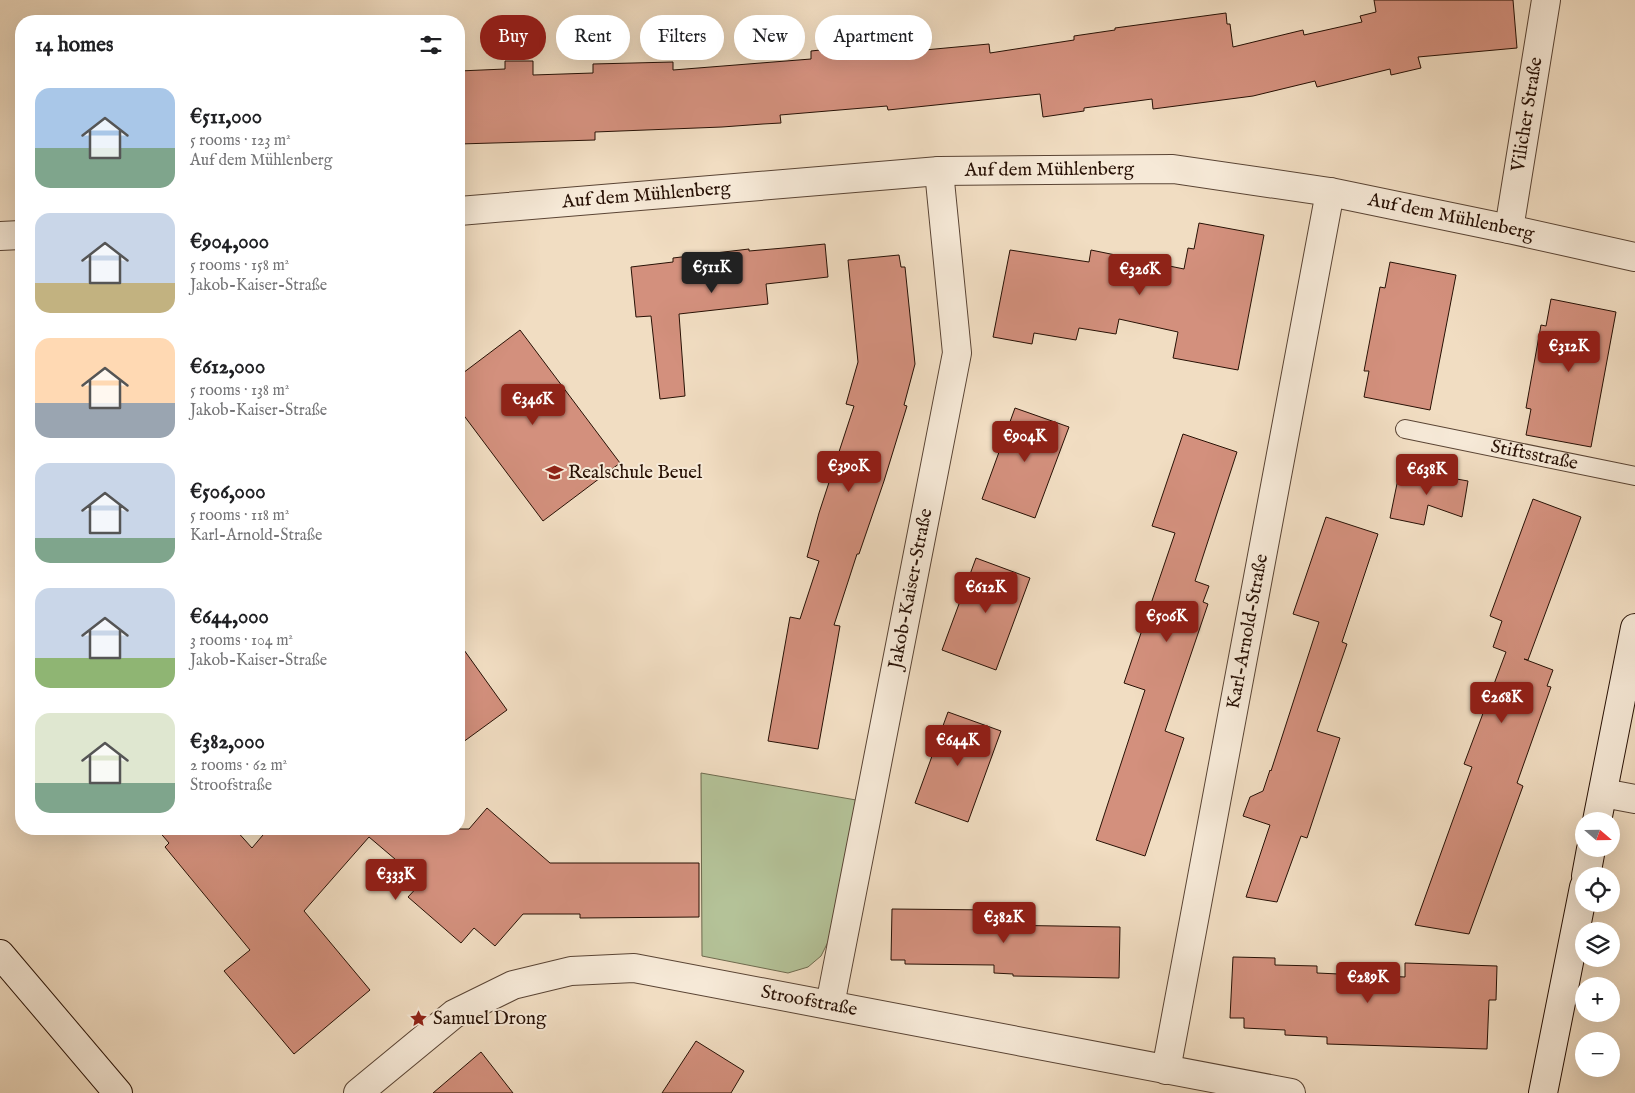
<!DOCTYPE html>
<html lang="en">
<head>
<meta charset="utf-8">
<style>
	:root { --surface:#fff; --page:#f2f2f2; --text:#202124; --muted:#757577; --accent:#8f2418 }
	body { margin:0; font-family:"IM FELL English",serif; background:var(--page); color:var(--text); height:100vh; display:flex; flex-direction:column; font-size:19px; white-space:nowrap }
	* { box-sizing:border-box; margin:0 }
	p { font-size:16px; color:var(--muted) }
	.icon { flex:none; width:28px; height:28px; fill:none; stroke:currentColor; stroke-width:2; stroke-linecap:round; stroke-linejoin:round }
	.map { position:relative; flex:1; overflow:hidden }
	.side { position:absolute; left:15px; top:15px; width:450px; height:820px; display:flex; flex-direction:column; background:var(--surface); border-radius:20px; box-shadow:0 5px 20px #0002 }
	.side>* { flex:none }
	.banner { position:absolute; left:480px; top:15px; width:475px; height:45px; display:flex; gap:10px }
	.needle { width:32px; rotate:110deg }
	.controls { position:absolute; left:1575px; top:812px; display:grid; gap:10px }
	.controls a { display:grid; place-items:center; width:45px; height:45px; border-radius:50%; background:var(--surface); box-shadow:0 5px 20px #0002; font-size:25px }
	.price { position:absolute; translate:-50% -42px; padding:0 11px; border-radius:5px; background:var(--accent); color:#fff; font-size:16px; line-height:32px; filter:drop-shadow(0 1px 2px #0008) }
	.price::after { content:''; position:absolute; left:50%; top:30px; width:15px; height:11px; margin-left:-8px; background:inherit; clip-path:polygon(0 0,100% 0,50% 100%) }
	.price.active { background:#222; color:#fff }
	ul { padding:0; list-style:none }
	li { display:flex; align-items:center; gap:15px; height:125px; padding:0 20px }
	li span { display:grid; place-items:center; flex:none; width:140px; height:100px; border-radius:15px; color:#555 }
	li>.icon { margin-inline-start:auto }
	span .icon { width:60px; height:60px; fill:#fffc; stroke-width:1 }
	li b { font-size:21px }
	h2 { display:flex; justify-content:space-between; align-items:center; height:60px; padding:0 20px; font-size:21px }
	.pill { padding:0 18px; border-radius:22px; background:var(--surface); box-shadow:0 5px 20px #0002; font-size:18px; line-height:45px }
	.pill.active { background:var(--accent); color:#fff }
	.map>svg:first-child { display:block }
	.green { fill:#b4c298; stroke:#6e6a4e }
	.building { fill:#d3907d; stroke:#281105 }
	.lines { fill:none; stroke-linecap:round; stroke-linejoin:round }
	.lane-casing { stroke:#5a4434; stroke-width:20 }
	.street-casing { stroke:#5a4434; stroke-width:30 }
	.secondary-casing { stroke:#281105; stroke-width:30 }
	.lane { stroke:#f6e9d7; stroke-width:18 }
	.street { stroke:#f6e9d7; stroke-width:28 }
	.secondary { stroke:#f6e9d7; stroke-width:28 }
	.labels { text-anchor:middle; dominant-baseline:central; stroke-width:4; stroke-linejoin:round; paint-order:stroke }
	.street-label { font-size:19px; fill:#281105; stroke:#f6e9d7 }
	.poi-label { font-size:19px; fill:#281105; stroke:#f6e9d7; text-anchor:start }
</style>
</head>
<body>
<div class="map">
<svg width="1635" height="1093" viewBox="0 0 1635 1093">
	<rect width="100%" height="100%" fill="#f1ddc2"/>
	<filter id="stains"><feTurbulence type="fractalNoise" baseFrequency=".004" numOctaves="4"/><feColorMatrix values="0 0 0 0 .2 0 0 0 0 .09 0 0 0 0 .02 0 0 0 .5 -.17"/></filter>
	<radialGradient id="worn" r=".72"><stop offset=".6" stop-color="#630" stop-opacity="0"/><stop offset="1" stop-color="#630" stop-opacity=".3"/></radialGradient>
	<path class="green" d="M701,773L856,800L829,940L821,956L808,967L788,973L702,956Z"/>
	<g class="building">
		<path d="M1374,0H1513L1517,48L1418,57L1421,68L1391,75L1390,69L1317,87L1315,81L1253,96L1153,109L1152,99L1084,108V111L1043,117L1040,94L888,110L887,106L780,115L781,123L763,124L722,127L595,132V140L459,144V71L505,69V61H533V75L593,73V64L673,62V70L811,59V51L848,47L849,57L989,44L990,53L1074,40V36L1115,30V28L1226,13L1227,24H1230L1233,47L1303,30L1304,35L1362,22L1360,16L1376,12Z"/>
		<path d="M1199,223L1264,235L1238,370L1173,358L1178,332L1119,319L1116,334L1079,328L1076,340L1034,333L1032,344L993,337L1010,250L1089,262L1091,250L1184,269L1188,248L1194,249Z"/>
		<path d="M825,244L828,277L766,284L768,304L679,314L685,396L660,399L651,316L636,317L631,267L673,262V258L749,249V251L784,248Z"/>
		<path d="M899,255L901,267H905L915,364L904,405L907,406L884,481L859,554H857L834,625L840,626L818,749L768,741L790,617L800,619L819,561L807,557L819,513L854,406L846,404L858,362L848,260Z"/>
		<path d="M1390,262L1456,275L1430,410L1364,397L1369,371H1364L1380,287L1385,288Z"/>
		<path d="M1551,299L1616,312L1591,447L1526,435L1531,409L1526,408L1541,325L1546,326Z"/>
		<path d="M520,330L620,463L543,521L459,409V376Z"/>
		<path d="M1015,408L1069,427L1035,518L982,499Z"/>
		<path d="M1183,434L1237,452L1195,581L1209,586L1203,602L1208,604L1165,731L1184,738L1145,856L1096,840L1145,690L1124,683L1175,533L1152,526Z"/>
		<path d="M1400,469L1468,481L1462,517L1428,505L1424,525L1390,518Z"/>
		<path d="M1533,499L1581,517L1528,660L1524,659L1553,670L1547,686L1551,687L1517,783L1523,786L1469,934L1415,925L1472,767L1464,764L1506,652L1493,647L1502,621L1490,616Z"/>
		<path d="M1326,517L1378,534L1342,642L1347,644L1317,731L1340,738L1307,838L1301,836L1277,902L1246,897L1270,825L1243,816L1250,797L1263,791L1270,770L1271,771L1319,622L1293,614Z"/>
		<path d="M976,558L1030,578L996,670L942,650Z"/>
		<path d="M459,643L507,710L459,745Z"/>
		<path d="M948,712L1001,731L968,822L915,803Z"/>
		<path d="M487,808L550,863H699V917L580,918V914H523L495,946L474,928L461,943L408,897L422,882L369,837L304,911L370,990L294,1054L224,971L250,950L165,847L169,843L157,829H235L252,848L268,829H469Z"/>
		<path d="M892,909L995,910V925L1120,927L1119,978L1013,976V974L994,973V965L905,964V960H891Z"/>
		<path d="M1233,957L1275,958V965L1317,966V973L1405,977V963L1497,966L1496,1000H1489L1487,1049L1327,1044V1037L1285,1035V1030L1244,1028V1018H1230Z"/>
		<path d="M696,1041L744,1071L731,1093H662Z"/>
		<path d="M481,1052L513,1093H433Z"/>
	</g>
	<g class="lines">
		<defs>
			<g id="lane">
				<path id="s1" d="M1405,429L1635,476"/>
			</g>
			<g id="street">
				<path id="s2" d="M459,211L939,171L1173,169L1330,192L1509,229L1635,257"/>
				<path id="s3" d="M1509,229L1546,0"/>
				<path d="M0,236L21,235"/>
				<path d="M1603,793L1635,799"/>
				<path id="s4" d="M830,1005L957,353L939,171"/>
				<path id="s5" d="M1166,1070L1330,192"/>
				<path id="s6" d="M358,1093L454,1014L513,985L571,971L634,968L1291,1093"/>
			</g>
			<g id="secondary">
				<path d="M1597,821L1635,628"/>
				<path d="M1586,876L1591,849"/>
				<path d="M0,954L118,1093"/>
				<path d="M1543,1093L1584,887"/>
			</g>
		</defs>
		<use href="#lane" class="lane-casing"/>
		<use href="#street" class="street-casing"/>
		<use href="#secondary" class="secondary-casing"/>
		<use href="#lane" class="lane"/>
		<use href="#street" class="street"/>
		<use href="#secondary" class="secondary"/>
	</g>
	<defs>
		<symbol id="school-bare" viewBox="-9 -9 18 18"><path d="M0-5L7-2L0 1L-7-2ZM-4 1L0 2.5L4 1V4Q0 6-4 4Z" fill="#8f2418" stroke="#f6e9d7" stroke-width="2.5" paint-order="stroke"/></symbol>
		<symbol id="sight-bare" viewBox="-9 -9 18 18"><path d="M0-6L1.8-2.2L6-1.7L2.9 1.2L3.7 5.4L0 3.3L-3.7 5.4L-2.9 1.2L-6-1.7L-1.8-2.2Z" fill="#8f2418" stroke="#f6e9d7" stroke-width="2.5" paint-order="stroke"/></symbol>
	</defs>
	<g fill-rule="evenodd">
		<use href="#school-bare" x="542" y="460" width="25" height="25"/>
		<use href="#sight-bare" x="406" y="1006" width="25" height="25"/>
	</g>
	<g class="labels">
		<g class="street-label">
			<text stroke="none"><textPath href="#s3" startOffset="116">Vilicher Straße</textPath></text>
			<text stroke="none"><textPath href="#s2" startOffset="592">Auf dem Mühlenberg</textPath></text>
			<text stroke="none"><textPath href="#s2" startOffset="188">Auf dem Mühlenberg</textPath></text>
			<text stroke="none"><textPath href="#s2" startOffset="998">Auf dem Mühlenberg</textPath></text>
			<text stroke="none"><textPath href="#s1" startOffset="132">Stiftsstraße</textPath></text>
			<text stroke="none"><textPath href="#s4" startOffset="424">Jakob-Kaiser-Straße</textPath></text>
			<text stroke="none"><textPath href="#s5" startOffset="446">Karl-Arnold-Straße</textPath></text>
			<text stroke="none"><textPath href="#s6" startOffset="491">Stroofstraße</textPath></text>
		</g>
		<g class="poi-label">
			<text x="568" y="473">Realschule Beuel</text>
			<text x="433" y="1019">Samuel Drong</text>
		</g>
	</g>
	<rect width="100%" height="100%" filter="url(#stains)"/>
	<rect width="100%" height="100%" fill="url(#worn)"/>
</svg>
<div class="controls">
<a><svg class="needle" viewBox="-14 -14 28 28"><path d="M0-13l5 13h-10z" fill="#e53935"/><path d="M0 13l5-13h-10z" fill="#757577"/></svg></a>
<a><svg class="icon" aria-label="locate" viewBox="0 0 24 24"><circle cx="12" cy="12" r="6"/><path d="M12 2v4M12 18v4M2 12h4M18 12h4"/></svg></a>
<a><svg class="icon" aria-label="layers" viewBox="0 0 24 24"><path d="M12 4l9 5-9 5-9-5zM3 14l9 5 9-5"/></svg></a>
<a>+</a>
<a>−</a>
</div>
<b class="price active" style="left:712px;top:294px">€511K</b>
<b class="price" style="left:1140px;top:296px">€326K</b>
<b class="price" style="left:1569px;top:373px">€312K</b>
<b class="price" style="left:533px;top:426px">€346K</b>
<b class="price" style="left:1025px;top:463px">€904K</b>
<b class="price" style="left:849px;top:493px">€390K</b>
<b class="price" style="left:1427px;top:496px">€638K</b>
<b class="price" style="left:986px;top:614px">€612K</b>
<b class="price" style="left:1167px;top:643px">€506K</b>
<b class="price" style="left:1502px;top:724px">€268K</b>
<b class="price" style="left:958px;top:767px">€644K</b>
<b class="price" style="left:396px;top:901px">€333K</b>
<b class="price" style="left:1004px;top:944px">€382K</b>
<b class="price" style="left:1368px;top:1004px">€289K</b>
<div class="banner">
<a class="pill active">Buy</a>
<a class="pill">Rent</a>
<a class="pill">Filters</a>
<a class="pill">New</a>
<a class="pill">Apartment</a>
</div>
<section class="side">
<h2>14 homes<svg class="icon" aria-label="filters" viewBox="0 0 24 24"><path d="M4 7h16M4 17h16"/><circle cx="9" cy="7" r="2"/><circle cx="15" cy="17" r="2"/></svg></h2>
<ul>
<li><span style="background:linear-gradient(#a9c7e8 60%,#7fa58c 0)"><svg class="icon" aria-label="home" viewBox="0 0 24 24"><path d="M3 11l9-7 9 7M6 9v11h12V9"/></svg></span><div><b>€511,000</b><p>5 rooms · 123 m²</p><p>Auf dem Mühlenberg</p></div></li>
<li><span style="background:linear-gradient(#c9d6e8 70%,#c2b280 0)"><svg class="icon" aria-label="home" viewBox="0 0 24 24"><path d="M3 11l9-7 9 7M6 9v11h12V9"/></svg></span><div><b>€904,000</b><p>5 rooms · 158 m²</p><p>Jakob-Kaiser-Straße</p></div></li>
<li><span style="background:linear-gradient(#ffd9b3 65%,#9aa5b1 0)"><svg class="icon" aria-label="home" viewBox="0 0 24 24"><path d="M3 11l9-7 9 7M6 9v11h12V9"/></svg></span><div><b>€612,000</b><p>5 rooms · 138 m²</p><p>Jakob-Kaiser-Straße</p></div></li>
<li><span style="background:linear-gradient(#c9d6e8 75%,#7fa58c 0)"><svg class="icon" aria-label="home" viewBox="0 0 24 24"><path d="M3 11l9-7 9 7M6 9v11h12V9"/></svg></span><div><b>€506,000</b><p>5 rooms · 118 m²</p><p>Karl-Arnold-Straße</p></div></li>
<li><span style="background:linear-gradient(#c9d6e8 70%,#8fb573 0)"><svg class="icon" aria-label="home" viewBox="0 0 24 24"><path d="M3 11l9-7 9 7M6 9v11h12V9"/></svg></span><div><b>€644,000</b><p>3 rooms · 104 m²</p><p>Jakob-Kaiser-Straße</p></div></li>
<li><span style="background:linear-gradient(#dfe7d0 70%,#7fa58c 0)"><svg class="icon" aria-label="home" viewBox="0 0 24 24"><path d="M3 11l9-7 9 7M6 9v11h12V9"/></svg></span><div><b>€382,000</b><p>2 rooms · 62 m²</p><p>Stroofstraße</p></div></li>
</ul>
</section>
</div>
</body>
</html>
